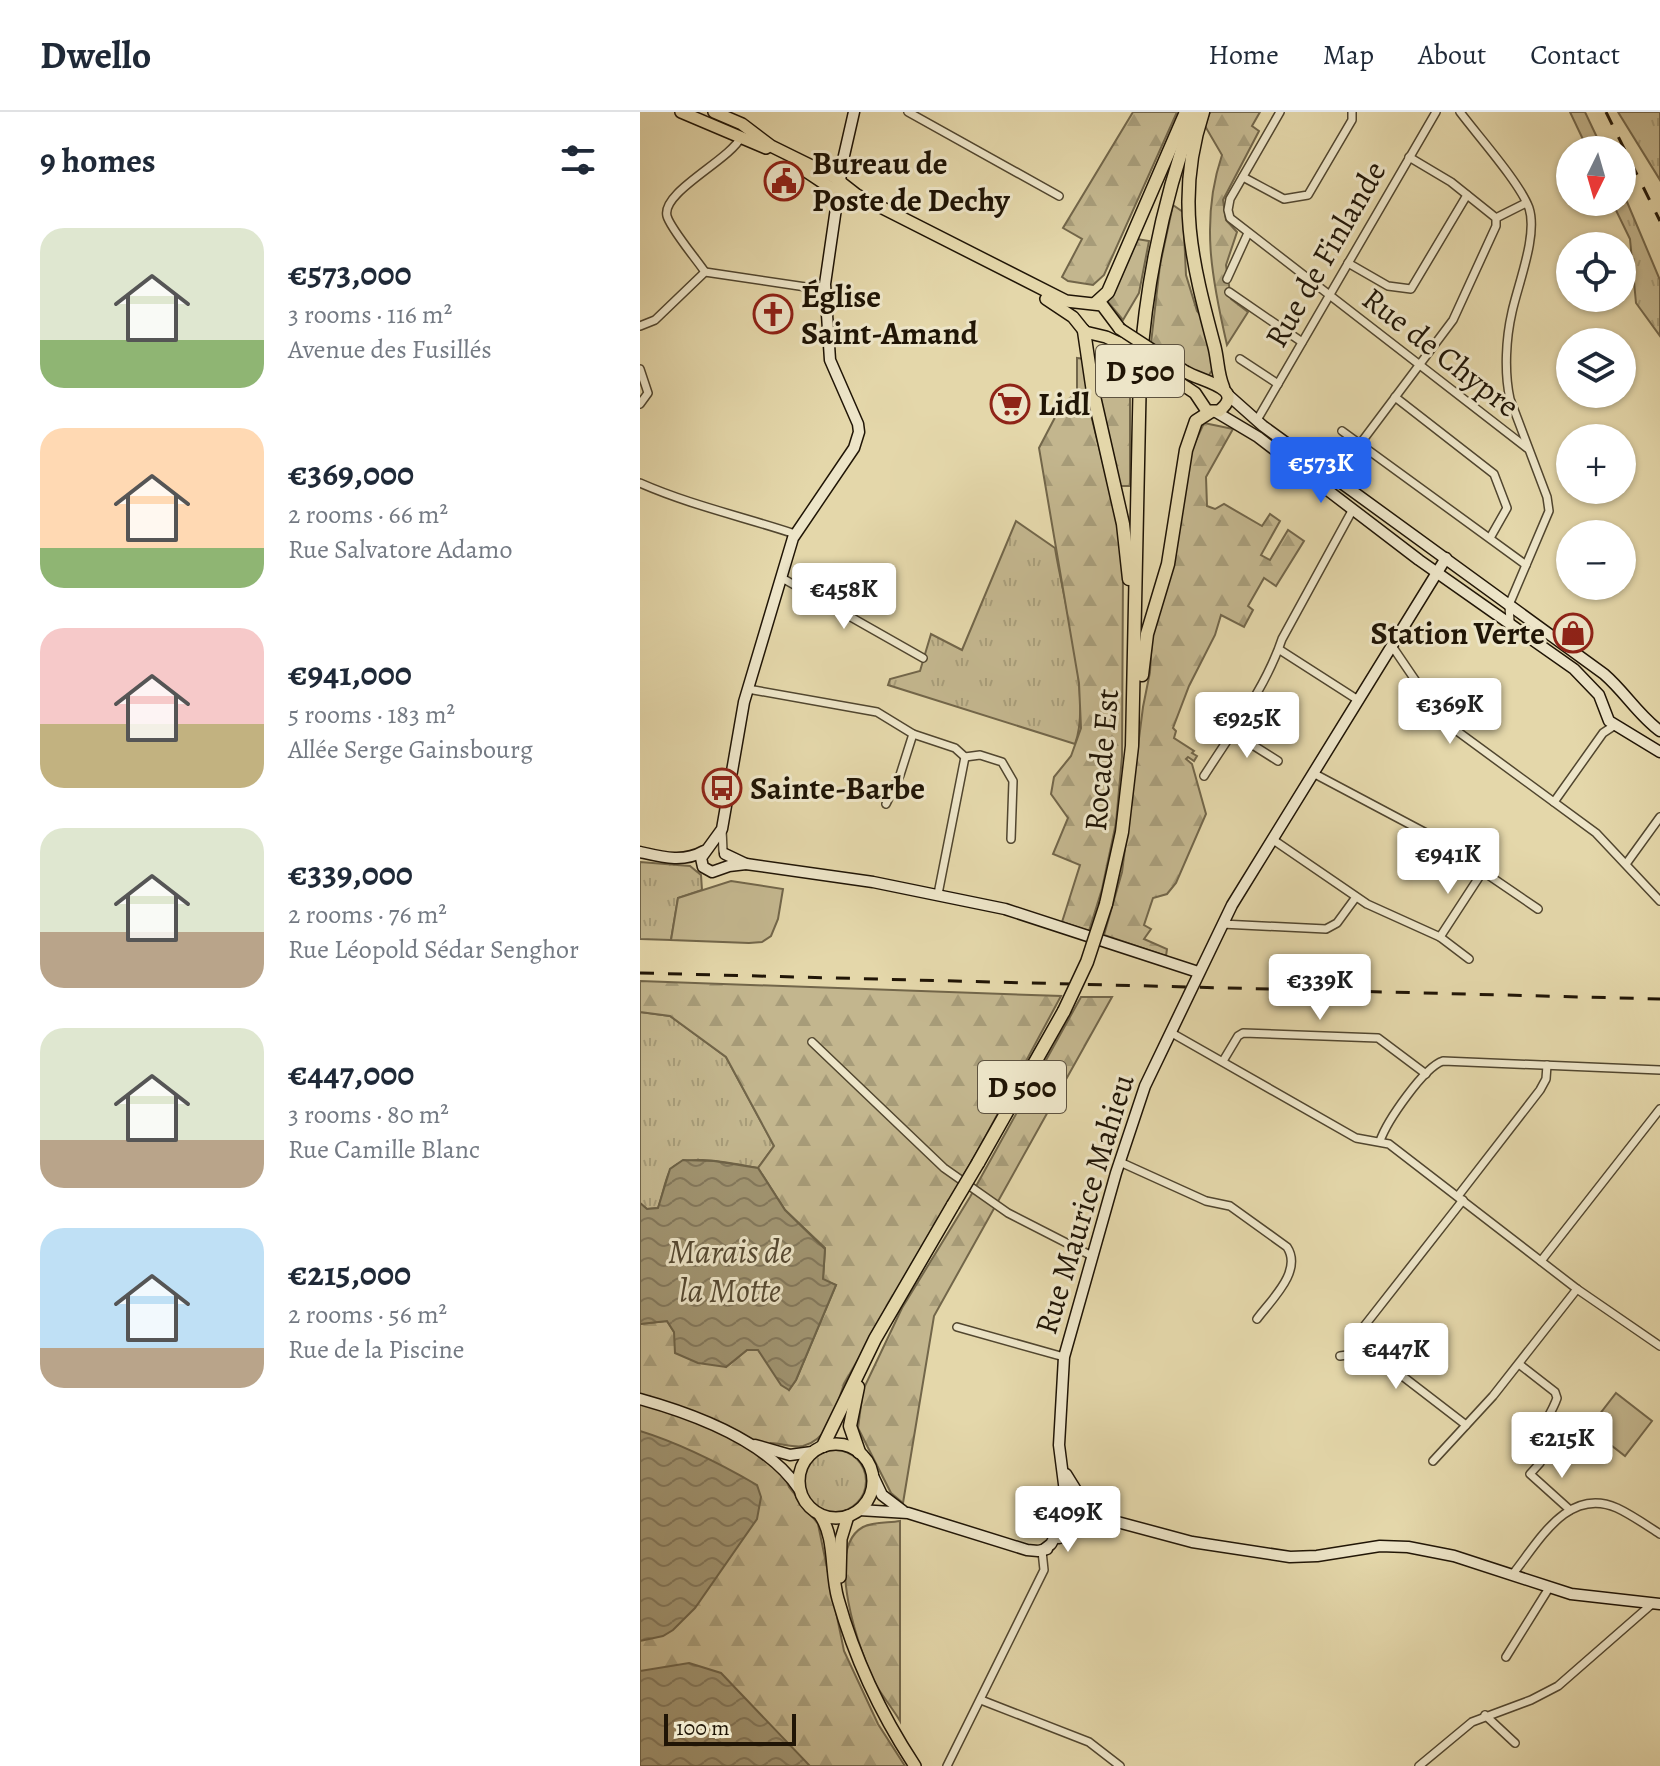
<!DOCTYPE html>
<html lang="en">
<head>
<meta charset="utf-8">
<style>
	:root { --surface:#fff; --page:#f2f2f3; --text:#1f2937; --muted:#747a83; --line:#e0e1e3; --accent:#2563eb }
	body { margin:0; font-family:Alegreya,serif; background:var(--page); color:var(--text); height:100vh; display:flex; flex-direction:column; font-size:30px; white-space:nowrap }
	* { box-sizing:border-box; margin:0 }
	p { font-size:26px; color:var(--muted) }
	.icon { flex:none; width:44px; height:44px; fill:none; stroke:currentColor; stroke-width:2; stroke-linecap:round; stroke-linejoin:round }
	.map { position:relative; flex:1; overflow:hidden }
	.side { display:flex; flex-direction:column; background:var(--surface); width:640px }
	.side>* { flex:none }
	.needle { width:52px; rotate:185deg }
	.buttons { position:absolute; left:916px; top:24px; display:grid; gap:16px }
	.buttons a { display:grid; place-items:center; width:80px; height:80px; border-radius:50%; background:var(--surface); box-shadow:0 2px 6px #0004; font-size:40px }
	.scale { position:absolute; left:24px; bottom:20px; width:132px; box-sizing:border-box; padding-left:8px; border:4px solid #201506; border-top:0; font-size:22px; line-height:28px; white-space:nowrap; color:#201506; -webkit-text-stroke:6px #ede5c8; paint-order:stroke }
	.price { position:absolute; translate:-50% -68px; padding:0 18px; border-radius:8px; background:#fff; color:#222; font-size:26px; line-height:52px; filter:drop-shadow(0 2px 4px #0008) }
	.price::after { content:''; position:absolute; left:50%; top:48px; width:24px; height:18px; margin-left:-12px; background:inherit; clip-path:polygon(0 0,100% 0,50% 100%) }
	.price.on { background:var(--accent); color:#fff }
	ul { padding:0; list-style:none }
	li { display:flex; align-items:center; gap:24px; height:200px; padding:0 40px }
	li span { display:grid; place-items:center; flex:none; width:224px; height:160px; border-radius:24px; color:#555 }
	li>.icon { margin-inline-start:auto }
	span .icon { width:96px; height:96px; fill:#fffc; stroke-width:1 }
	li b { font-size:34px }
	h2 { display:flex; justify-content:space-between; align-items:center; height:96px; padding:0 40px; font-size:34px }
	header { display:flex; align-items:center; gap:48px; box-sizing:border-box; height:112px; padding:0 40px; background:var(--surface); border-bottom:2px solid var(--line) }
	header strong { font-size:38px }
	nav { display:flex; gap:44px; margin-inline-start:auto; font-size:28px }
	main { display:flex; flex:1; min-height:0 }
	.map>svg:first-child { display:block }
	.grass { fill:url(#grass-tufts); stroke:#72664a; stroke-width:2 }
	.forest { fill:url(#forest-firs); stroke:#72664a; stroke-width:2 }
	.garden { fill:#c3b68e; stroke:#72664a; stroke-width:2 }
	.water { fill:url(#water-waves); stroke:#6d6247; stroke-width:2 }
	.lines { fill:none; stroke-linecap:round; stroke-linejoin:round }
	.street-casing { stroke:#51462f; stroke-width:10 }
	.secondary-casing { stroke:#201506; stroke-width:13 }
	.primary-casing { stroke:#201506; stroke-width:14 }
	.highway-casing { stroke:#201506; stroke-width:15 }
	.street { stroke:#ede5c8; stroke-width:7 }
	.secondary { stroke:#ede5c8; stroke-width:10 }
	.primary { stroke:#e4d7aa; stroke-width:11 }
	.highway { stroke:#e4d7aa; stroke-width:12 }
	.rail { stroke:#201506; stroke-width:3; stroke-dasharray:14 14; stroke-linecap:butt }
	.primary-bridge-casing { stroke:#201506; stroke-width:14; stroke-linecap:butt }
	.highway-bridge-casing { stroke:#201506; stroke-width:15; stroke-linecap:butt }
	.primary-bridge { stroke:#e4d7aa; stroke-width:11 }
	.highway-bridge { stroke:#e4d7aa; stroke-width:12 }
	.labels { text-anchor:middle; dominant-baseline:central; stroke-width:6; stroke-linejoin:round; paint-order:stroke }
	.shield { fill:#ede5c8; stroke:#5e5340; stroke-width:2 }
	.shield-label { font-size:30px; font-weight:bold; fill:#201506 }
	.poi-label { font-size:32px; font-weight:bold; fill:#201506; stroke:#ede5c8; text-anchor:start }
	.street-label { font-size:32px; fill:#201506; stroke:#ede5c8 }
	.water-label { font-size:34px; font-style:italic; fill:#544831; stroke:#ede5c8 }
</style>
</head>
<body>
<header>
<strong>Dwello</strong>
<nav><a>Home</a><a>Map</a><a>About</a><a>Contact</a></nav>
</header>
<main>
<section class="side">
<h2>9 homes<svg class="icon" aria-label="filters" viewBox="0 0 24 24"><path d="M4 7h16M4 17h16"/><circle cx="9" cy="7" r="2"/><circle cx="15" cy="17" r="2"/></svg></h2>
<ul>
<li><span style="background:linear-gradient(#dfe7d0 70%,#8fb573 0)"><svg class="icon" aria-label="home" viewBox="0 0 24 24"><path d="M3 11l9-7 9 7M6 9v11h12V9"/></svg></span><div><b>€573,000</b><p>3 rooms · 116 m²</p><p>Avenue des Fusillés</p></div></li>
<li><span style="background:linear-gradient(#ffd9b3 75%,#8fb573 0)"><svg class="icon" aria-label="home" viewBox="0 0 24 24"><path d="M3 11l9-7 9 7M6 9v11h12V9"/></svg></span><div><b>€369,000</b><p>2 rooms · 66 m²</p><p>Rue Salvatore Adamo</p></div></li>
<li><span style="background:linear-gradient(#f6c9c9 60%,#c2b280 0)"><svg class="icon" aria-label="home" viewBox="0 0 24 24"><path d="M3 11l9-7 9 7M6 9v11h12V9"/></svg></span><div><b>€941,000</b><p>5 rooms · 183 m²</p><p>Allée Serge Gainsbourg</p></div></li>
<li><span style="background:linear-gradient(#dfe7d0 65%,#b9a48a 0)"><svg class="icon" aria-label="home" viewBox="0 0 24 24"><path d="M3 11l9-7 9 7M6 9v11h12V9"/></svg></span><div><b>€339,000</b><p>2 rooms · 76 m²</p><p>Rue Léopold Sédar Senghor</p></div></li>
<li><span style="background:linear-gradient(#dfe7d0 70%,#b9a48a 0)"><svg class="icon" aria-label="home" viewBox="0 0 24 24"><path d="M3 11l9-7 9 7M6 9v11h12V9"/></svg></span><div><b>€447,000</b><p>3 rooms · 80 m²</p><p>Rue Camille Blanc</p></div></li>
<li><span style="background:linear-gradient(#bfe0f5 75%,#b9a48a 0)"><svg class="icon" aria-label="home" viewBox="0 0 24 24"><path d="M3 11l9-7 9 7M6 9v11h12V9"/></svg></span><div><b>€215,000</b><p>2 rooms · 56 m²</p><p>Rue de la Piscine</p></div></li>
</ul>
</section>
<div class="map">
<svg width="1020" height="1654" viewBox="0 0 1020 1654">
	<defs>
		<pattern id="grass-tufts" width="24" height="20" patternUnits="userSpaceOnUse" patternTransform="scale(2)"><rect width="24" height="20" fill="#c3b68e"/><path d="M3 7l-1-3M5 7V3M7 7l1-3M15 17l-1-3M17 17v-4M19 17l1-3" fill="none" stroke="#a79c79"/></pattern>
		<pattern id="forest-firs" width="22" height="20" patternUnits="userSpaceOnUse" patternTransform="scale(2)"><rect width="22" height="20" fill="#c3b68e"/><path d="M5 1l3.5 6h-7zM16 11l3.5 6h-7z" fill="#a79c79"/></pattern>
		<pattern id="water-waves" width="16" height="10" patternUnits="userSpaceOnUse" patternTransform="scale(2)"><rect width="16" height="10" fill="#a19572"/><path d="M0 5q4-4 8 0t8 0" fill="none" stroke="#83785c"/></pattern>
	</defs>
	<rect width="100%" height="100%" fill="#e4d7aa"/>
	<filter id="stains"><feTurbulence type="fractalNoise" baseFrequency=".0025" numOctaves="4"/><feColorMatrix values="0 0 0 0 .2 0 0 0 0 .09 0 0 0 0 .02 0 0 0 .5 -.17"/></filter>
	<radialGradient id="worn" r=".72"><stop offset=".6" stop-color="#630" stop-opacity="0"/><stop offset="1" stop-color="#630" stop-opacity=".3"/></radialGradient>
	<g class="grass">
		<path d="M930,0H945L963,38H948Z"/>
		<path d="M978,0H1020V68Z"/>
		<path d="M982,78L1020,168V224L996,191L990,127L972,90H982Z"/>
		<path d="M376,409L415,436C423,487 452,587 435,632L248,573L250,567L280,559L291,522L322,538Z"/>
		<path d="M0,750L50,754L61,763L62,778L38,786L31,828L0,827Z"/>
		<path d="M0,900L30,904L86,945L134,1034L118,1056C98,1053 42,1038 30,1059C25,1067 22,1086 18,1096L7,1097L0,1091Z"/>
		<circle cx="195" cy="1369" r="31"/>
	</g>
	<g class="forest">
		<path d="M493,0H537L464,163L453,173L428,169L422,165L442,127L423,116Z"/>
		<path d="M570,0H620L612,14L619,19L583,88L586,108L597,120L586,153L591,187L608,200L587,233C572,168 560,108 582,43L565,14Z"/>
		<path d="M533,93L543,100L546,163L557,199L561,204L574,255L569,263H560L511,231L520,153Z"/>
		<path d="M497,127L509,129L499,181L483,208L467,189Z"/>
		<path d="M462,236L479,242L478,266L490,271V374H479L458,287L454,247Z"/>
		<path d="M437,246L445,247L447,287L480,419L483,460L482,645L476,711L462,777L449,819L422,810L440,753L413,742L428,706L411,682L414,665L431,644L441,616L439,571L399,336L421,294L437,280Z"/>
		<path d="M564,311L593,317L566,365L567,394L575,397L584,392L622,414L630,402L640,409L621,443L630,448L648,418L664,429L636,474L624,466L608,494L613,498L604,515L581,503L575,523L549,574L533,616L536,619L534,626L554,639L552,641L557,644L554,649L548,645L546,647L552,652L566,702L536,771L527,782L513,786L504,813L511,817L504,827L527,837L526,844L464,823L482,760L503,595L510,560L512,525L551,339Z"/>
		<path d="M0,869L421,884L342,1031L204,1272C196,1295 190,1327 163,1334C154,1336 140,1331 131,1331L149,1375L178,1412L204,1539L238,1612L265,1654H0V1212L27,1209L34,1220L86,1255L107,1238H118L149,1278L156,1268L196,1173L183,1168L185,1136L145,1098L118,1056L134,1034L86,945L30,904L0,900Z"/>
		<path d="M441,885H472L294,1204L263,1391L251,1381L218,1316L223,1278L262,1196L330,1085Z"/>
		<path d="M260,1409V1609C253,1597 243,1585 236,1573C220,1542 183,1437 223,1415C233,1410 249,1411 260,1409Z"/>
	</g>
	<g class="garden">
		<path d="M91,769L143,777L138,807L131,824L122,830L109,831L31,828L38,786Z"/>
		<path d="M976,1281L1012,1309L985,1344L949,1316Z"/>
	</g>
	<g class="water">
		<path d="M43,1048L74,1049L118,1056L145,1098L185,1137L183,1167L196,1173L156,1268L149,1278L141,1273L118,1238H107L86,1255L58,1251L35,1241L34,1220L27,1209L0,1212V1091L7,1097L18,1096L30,1057Z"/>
		<path d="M0,1319C42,1332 79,1351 117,1373L121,1385L117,1407L55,1496L33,1518L23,1524L0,1529Z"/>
		<path d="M49,1551L81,1561L170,1654H0V1559Z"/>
	</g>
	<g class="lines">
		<defs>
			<g id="street">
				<path d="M268,0L419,84"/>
				<path d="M640,0L590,87L588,98L590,106L887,336"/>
				<path d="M820,0C838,24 880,71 889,96C898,123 878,172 872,200C866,226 864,260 870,287L907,385L909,399L869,493L870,510"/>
				<path d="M603,65L644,87L668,83L712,8V0"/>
				<path d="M856,106L886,91"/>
				<path d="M708,151L748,174L771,177L827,83"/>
				<path d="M65,160C57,148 30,116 27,104C21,80 90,48 101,25"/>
				<path d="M587,167L608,121"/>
				<path d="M589,180L662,230"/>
				<path d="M0,214L15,208L65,160L186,178"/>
				<path d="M600,247L638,272"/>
				<path d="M0,257L8,281L0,292"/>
				<path d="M755,285L854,362L867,396L850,426"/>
				<path d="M617,308L796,0"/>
				<path d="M702,319L886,453"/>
				<path d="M720,332L813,208L856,114V106L811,70L769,45"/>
				<path d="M0,371C50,393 104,405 155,422"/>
				<path d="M142,466L283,546"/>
				<path d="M752,534L788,587L817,619L956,721L1020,789"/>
				<path d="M640,538L718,588"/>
				<path d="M108,577L237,600L273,622L315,636L325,645L340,643L362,650L373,669L371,727"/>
				<path d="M592,620L638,649"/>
				<path d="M673,661L788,722L898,797"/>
				<path d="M564,664C592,620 626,575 642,527L713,397"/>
				<path d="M914,690L963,621L975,613"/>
				<path d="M246,692L260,663L273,622"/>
				<path d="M82,717L83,739"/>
				<path d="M632,727L727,792L800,825L829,847"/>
				<path d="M986,752L1020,705"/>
				<path d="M298,782L325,645"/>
				<path d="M582,812L686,817L697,811L716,785"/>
				<path d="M800,825L843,759"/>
				<path d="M530,920L716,1026L749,1032L937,1177L1020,1234"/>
				<path d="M172,930L304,1056L368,1101L452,1144"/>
				<path d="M583,949L598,924L603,921L738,926L786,962"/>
				<path d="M740,1029C747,1009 784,955 803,949L1020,958"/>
				<path d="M480,1050L566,1089L590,1094L647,1135C663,1159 631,1188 617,1207"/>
				<path d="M818,1084L900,978L906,967L907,953"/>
				<path d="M823,1088L718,1222L722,1233L826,1313"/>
				<path d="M901,1149L1020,997"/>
				<path d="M317,1215L424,1245"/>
				<path d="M700,1244L714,1242L722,1233"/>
				<path d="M879,1252L915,1280L917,1286C908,1312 892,1318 900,1351L890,1362L930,1398"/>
				<path d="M793,1349L853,1284L937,1177"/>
				<path d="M872,1463C898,1431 927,1374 977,1396C992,1403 1006,1413 1020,1422"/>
				<path d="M866,1545L909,1476"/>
				<path d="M341,1588L449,1630L480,1654"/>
				<path d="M845,1603L875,1631"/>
				<path d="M307,1654L404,1458L402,1439"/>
				<path d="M779,1654L832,1610L891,1588L918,1574L1013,1491"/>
			</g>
			<g id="secondary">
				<path d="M587,282L623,314L964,562C985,580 998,603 1020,619"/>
				<path d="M576,300L618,325L779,448L934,557L959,583L969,609L1020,640"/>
				<path d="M0,740C22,745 43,751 64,739"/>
				<path d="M85,742L106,752L233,770L365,797L558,860"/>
				<path d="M106,752L89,754L72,760L63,755L61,746L82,717L104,590L153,426L214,336L219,320L218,312L190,248L185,172L203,48L214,0"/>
				<path d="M0,1287C54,1302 127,1329 159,1377"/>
				<path d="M115,1333L150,1343L172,1340"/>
				<path d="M426,1362L439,1383L467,1404"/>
				<path d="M233,1364L242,1383L263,1399"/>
				<path d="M219,1398L268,1401L387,1438L398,1439L407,1437"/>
				<path d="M419,1426L431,1413L455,1404L552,1430L650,1445L677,1444L740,1434L768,1435L814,1444L931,1482L1020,1492"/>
				<path d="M402,1439L411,1432L417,1421L425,1380L419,1333L424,1245L476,1061L505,974L592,793L806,446"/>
			</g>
			<g id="primary">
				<path d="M41,0L126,36"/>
				<path d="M74,0L102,12L131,34L194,65L217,83L426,189L462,193L480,217"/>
				<path d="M158,54L188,74L216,87"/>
				<path d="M406,187L433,205L445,220L466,225L479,231"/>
				<path d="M546,275L555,281L567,299H579C608,276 560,269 546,260"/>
				<circle cx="196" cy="1369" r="37"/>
				<path d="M180,1403C196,1426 190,1460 198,1487C215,1548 240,1601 275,1654"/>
				<path d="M200,1465L201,1427L208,1404"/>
			</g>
			<g id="highway">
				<path d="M563,0C535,85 552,150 574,233C578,247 577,261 583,275"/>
				<path d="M456,191L468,180L546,0"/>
				<path d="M444,219L453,280L483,412L489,467"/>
				<path d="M502,563L507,522L528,452L546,338L556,309L570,300"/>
				<path d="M466,792L482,720L492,634L500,258C506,169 524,84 555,0"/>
				<path d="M338,1051L424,899"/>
				<path d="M218,1275L210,1314L219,1340"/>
				<path d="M183,1334L235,1227L313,1093"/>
			</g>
		</defs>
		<use href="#street" class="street-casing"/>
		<use href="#secondary" class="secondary-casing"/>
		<use href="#primary" class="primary-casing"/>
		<use href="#highway" class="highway-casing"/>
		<use href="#street" class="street"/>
		<use href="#secondary" class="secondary"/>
		<use href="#primary" class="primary"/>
		<use href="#highway" class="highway"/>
		<g class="rail">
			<path d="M966,0L1020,109"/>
			<path d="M0,861L1020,887"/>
		</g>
		<defs>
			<g id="primary-bridge">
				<path d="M480,217L546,260"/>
				<path d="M479,231L546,275"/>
			</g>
			<g id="highway-bridge">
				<path d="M424,899L447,850L466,792"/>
				<path d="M313,1093L338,1051"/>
			</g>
		</defs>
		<use href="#primary-bridge" class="primary-bridge-casing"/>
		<use href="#highway-bridge" class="highway-bridge-casing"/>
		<use href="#primary-bridge" class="primary-bridge"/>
		<use href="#highway-bridge" class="highway-bridge"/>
	</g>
	<defs>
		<symbol id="civic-ring" viewBox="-11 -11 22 22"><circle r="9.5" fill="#ede5c8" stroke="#8f2418" stroke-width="1.5"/><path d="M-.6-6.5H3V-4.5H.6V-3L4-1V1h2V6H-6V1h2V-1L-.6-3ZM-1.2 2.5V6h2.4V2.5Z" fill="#8f2418"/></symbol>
		<symbol id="church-ring" viewBox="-11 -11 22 22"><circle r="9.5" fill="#ede5c8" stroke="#8f2418" stroke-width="1.5"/><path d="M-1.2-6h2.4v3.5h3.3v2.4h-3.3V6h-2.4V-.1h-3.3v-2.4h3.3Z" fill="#8f2418"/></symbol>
		<symbol id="supermarket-ring" viewBox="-11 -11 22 22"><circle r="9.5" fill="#ede5c8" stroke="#8f2418" stroke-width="1.5"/><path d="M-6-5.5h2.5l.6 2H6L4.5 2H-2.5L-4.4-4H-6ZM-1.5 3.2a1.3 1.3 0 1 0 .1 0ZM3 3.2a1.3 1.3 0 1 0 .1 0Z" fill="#8f2418"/></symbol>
		<symbol id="shop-ring" viewBox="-11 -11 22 22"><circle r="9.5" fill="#ede5c8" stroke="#8f2418" stroke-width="1.5"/><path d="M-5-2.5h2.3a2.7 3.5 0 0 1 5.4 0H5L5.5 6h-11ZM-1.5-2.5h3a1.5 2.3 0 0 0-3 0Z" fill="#8f2418"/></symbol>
		<symbol id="bus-ring" viewBox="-11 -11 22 22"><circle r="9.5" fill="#ede5c8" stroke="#8f2418" stroke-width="1.5"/><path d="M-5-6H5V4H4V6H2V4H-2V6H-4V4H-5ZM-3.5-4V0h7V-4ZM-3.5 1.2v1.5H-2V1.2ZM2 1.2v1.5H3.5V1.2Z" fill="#8f2418"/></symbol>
	</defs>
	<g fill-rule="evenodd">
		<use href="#civic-ring" x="122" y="47" width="44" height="44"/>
		<use href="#church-ring" x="111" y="180" width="44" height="44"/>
		<use href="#supermarket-ring" x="348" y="270" width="44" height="44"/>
		<use href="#shop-ring" x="911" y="499" width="44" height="44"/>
		<use href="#bus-ring" x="60" y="654" width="44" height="44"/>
	</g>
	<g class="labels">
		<g class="shield">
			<rect x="456" y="233" width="88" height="52" rx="6"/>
			<rect x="338" y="949" width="88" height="52" rx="6"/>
		</g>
		<g class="shield-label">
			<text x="500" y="259">D 500</text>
			<text x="382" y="975">D 500</text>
		</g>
		<g class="poi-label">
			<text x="172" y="51">Bureau de<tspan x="172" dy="37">Poste de Dechy</tspan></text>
			<text x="161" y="184">Église<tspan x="161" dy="37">Saint-Amand</tspan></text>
			<text x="398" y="292">Lidl</text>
			<text x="905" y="521" text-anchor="end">Station Verte</text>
			<text x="110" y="676">Sainte-Barbe</text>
		</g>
		<g class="street-label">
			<text transform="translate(685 142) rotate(-60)">Rue de Finlande</text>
			<text transform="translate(801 240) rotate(38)">Rue de Chypre</text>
			<text transform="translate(461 648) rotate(-85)">Rocade Est</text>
			<text transform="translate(444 1092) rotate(-73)">Rue Maurice Mahieu</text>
		</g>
		<g class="water-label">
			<text x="90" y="1139">Marais de<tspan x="90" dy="39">la Motte</tspan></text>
		</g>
	</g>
	<rect width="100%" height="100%" filter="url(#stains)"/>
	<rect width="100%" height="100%" fill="url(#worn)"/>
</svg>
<div class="buttons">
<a><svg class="needle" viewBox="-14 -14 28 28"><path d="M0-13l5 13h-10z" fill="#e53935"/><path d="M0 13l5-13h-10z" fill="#747a83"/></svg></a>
<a><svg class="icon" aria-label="locate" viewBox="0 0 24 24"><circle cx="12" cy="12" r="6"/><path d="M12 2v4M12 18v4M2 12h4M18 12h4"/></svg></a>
<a><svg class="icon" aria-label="layers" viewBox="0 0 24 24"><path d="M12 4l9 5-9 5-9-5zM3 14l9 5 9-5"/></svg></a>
<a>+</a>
<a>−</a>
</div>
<div class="scale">100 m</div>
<b class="price on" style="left:681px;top:393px">€573K</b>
<b class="price" style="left:204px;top:519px">€458K</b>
<b class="price" style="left:810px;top:634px">€369K</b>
<b class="price" style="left:607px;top:648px">€925K</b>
<b class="price" style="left:808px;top:784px">€941K</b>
<b class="price" style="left:680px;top:910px">€339K</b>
<b class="price" style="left:756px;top:1279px">€447K</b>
<b class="price" style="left:922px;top:1368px">€215K</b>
<b class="price" style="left:428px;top:1442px">€409K</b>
</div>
</main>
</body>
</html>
